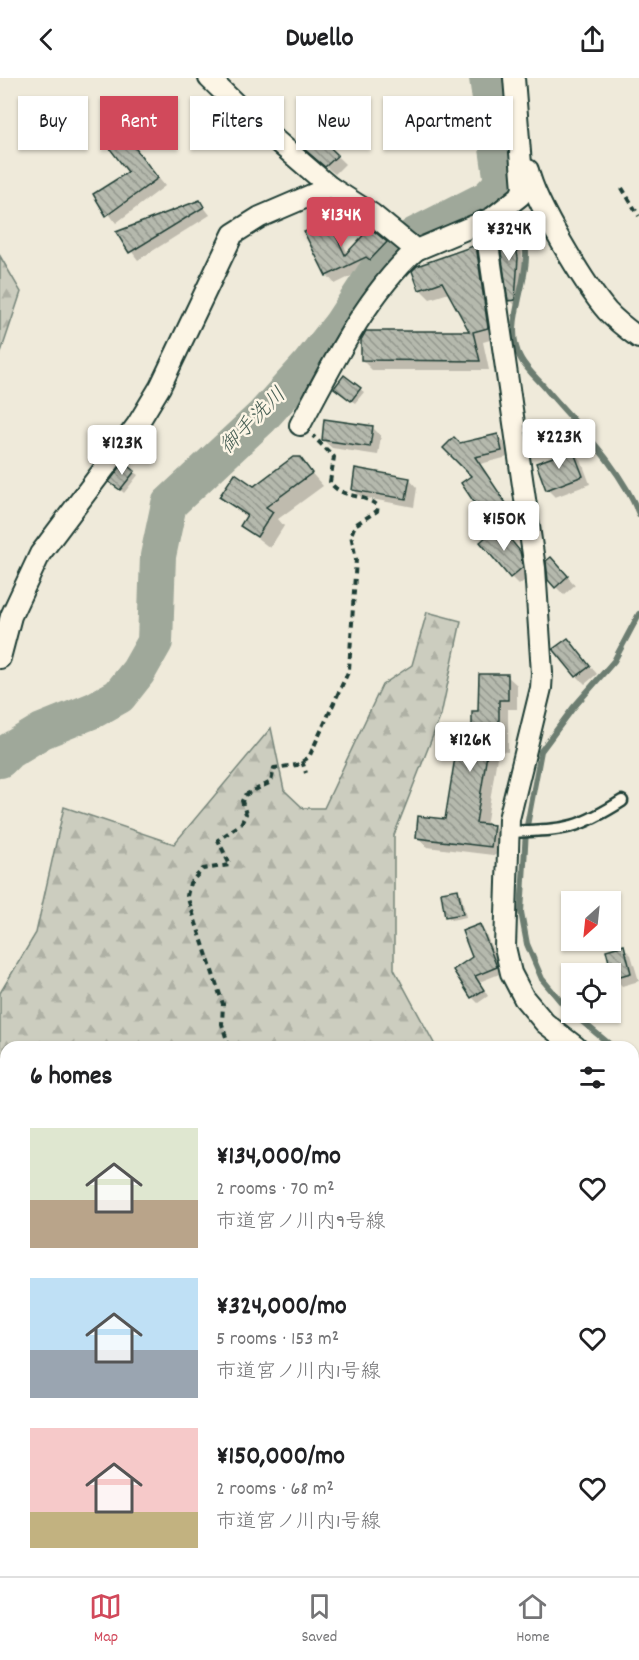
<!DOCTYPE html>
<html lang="en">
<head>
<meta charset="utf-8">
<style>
	:root { --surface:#fff; --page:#f6f6f6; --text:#202124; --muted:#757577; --line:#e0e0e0; --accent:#d1495b }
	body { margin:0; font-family:Dekko,"Klee One",sans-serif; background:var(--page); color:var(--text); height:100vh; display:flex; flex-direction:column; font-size:22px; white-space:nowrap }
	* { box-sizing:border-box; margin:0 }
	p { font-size:20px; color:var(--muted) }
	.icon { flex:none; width:33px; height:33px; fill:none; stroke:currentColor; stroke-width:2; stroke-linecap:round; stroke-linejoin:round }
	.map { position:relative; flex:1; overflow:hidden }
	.sheet { position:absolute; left:0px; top:963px; width:639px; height:536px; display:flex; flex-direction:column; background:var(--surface); border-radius:18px 18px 0 0; box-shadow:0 2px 4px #0004 }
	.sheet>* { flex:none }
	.guide { position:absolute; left:18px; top:18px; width:603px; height:54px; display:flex; gap:12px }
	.needle { width:39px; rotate:207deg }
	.buttons { position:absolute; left:561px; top:813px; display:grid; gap:12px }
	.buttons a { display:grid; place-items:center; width:60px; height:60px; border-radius:0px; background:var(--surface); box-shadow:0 2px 4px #0004; font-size:30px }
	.price { position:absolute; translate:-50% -51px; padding:0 14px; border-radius:6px; background:#fff; color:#222; font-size:20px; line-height:39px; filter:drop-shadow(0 2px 3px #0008) }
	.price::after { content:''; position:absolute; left:50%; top:36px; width:18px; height:14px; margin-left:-9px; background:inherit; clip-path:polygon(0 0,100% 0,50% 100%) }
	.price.current { background:var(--accent); color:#fff }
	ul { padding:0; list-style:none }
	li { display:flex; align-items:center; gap:18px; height:150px; padding:0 30px }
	li span { display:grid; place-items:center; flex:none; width:168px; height:120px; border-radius:0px; color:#555 }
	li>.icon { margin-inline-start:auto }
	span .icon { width:72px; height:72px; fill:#fffc; stroke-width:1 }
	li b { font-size:26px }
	h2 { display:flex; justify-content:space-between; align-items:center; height:72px; padding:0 30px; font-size:26px }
	.tag { padding:0 21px; border-radius:0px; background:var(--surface); box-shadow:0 2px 4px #0004; font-size:21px; line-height:54px }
	.tag.current { background:var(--accent); color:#fff }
	header { display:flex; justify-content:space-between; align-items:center; height:78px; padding:0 30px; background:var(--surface); font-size:27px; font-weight:800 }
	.tab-bar { display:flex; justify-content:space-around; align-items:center; height:84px; border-top:2px solid var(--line); background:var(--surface); font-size:16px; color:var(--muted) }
	.tab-bar a { display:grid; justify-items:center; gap:3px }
	.tab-bar .current { color:var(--accent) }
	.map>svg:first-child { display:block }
	.forest { fill:url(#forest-firs); stroke:#76857a; stroke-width:1.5 }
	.shadow { fill:#0003 }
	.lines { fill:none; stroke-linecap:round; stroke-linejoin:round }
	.stream { stroke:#6c7d71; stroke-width:6 }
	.river { stroke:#9fa89a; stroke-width:36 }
	.building { fill:url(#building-back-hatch); stroke:#1f3d34; stroke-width:1.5 }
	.service-casing { stroke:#1f3d34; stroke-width:15 }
	.minor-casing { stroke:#1f3d34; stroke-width:24 }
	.path { stroke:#1f3d34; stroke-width:4; stroke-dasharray:6 4.5; stroke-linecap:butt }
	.service { stroke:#fcf5e5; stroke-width:10 }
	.minor { stroke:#fcf5e5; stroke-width:20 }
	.labels { text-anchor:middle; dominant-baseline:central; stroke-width:5; stroke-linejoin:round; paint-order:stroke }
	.water-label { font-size:21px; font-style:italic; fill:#455d53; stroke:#fcf5e5 }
</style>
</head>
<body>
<header><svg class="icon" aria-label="back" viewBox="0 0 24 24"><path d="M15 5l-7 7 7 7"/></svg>Dwello<svg class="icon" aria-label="share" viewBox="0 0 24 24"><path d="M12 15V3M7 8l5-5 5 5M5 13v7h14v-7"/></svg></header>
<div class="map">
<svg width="639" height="1498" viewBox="0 0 639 1498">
	<defs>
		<pattern id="forest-firs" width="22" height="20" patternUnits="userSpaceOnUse" patternTransform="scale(1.5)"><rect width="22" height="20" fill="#cccdbf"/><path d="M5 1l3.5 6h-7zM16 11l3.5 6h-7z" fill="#afb1a5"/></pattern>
		<pattern id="building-back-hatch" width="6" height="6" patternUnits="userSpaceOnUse" patternTransform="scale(1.5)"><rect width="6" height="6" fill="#b5b9ad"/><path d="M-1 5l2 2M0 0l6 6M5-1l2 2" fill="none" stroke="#93988e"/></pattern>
	</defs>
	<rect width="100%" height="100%" fill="#efeada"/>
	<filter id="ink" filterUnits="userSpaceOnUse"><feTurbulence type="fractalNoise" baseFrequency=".0167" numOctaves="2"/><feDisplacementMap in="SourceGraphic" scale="12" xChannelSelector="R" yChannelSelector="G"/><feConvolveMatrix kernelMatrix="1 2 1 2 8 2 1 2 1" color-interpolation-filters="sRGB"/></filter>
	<g filter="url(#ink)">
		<g class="forest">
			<path d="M0,178L21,214L0,277Z"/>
			<path d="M427,534L461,543L441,637L394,757V891L436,969H6V1440L0,1437V915L36,855L64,729L174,766L271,650L284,712L303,730H324L382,607L412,587Z"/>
			<path d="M583,1492L586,1498H44L41,1493Z"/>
		</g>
		<g class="shadow">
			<path d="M120,53L165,108L116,145L95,117L130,95Z"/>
			<path d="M312,54L345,86L335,96L308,74Z"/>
			<path d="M200,124L210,137L138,182L118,155Z"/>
			<path d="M328,145L337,153L348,176L386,165L394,173L379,189L376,186L335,206L327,197Z"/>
			<path d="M512,154L519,160L524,187L521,228L517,229L510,222Z"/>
			<path d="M476,168L486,178L497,260L483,264L489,292H372L362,282L472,255L449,215L430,221L420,211Z"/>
			<path d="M360,311L364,314L355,325L339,314Z"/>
			<path d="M372,349L381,358L378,377L332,370L323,362Z"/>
			<path d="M498,357L504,364L508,379L480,386L517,441L501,452L528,482L530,498L519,507L511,499L497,452L492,447L459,367Z"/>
			<path d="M573,373L581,382L590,406L555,419L547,411Z"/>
			<path d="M299,381L323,408L278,441L284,448L270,470L242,448L247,440L221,419L254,410Z"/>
			<path d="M134,394L138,397L124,415L115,407Z"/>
			<path d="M409,401L417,410L414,429L361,419L353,411Z"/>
			<path d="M559,489L575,507L564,517L556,509Z"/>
			<path d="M568,562L597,596L585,606L577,598Z"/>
			<path d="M507,598L517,607V631H508V674L498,673L486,748H493L503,758L501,778L427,769L417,759L447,743L473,671L480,634Z"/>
			<path d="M457,812L461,816L466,839L451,842L447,838Z"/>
			<path d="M479,848L485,854L502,895L479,904L488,918L478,925L472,919Z"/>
			<path d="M623,869L631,877L639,903L622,908L614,899Z"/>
			<path d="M633,1460L639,1462V1484L633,1482Z"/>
		</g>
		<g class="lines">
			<g class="stream">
				<path d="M502,105C511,127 525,150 526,174C528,209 502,248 521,281C527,292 539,302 547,312C581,352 619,387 639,436"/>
				<path d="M613,969L567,931L542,901L527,866L521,834L526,753L541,673L573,630L614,583L639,536"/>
				<path d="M633,987L639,993"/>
			</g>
			<path class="river" d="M0,682L9,673L42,653L94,632L119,618L138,594L155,564L158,478L169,426L262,339L310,286L340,248L378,190L415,157L488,120L502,105L487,0"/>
		</g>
		<g class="building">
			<path d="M121,51L158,100L106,138L93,116L128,94L104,63Z"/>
			<path d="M312,52L338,77L325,89L298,66Z"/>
			<path d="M200,122L204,129L129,175L116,154Z"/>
			<path d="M329,143L345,177L370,150L387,164L370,182L366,179L326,198L304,154Z"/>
			<path d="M513,152L518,180L515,222L508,223L499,160L501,154Z"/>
			<path d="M476,167L488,250L473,254L480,283L361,282V262L366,253H469L442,204L419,212L412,193L417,188Z"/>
			<path d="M344,297L361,310L351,323L334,310Z"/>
			<path d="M324,341L373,348L370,369L322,362Z"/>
			<path d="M498,356L502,373L475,379L512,434L490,448L461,405L471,398L443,370L454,359L460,365Z"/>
			<path d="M573,372L583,398L546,412L536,385Z"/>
			<path d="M293,379H300L312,395L266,429L273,434L257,459L240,448L247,437L219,419L235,395L254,408Z"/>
			<path d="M124,384L135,393L120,412L109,404Z"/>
			<path d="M355,390L410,400L406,421L352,412Z"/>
			<path d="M499,448L520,473L523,489L510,500L480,464Z"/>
			<path d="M551,479L568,498L555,510L548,502L546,483Z"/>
			<path d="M568,560L590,588L576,599L553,571Z"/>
			<path d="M479,596H508V622H499V664H489L476,745L494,747L491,769L416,760L418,738L445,741L457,667L472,670V633H478Z"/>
			<path d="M458,811L463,836L445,839L441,814Z"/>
			<path d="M480,846L497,889L475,898L484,912L471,920L453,892L472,879L462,853Z"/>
			<path d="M624,867L631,895L613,900L606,872Z"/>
		</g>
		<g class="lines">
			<defs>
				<g id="service">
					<path d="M509,754C564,751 573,754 622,723"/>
					<path d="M66,1492L70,1498"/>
					<path d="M90,1498L96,1492"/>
				</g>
				<g id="minor">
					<path d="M209,0L249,39L330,109"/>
					<path d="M514,0L523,111L520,118L492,140L487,159L535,490L542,595L541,610L509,741L505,869L511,895L524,920L545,945L576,969"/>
					<path d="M528,92C535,125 585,207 607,233C617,244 628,252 639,260"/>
					<path d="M300,347C331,289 366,217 416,172"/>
					<path d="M0,580L11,538L40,476L137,347L160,309L233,156L260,139L330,109L372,136L416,172L492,140"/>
					<path d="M633,1014L639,1019"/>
					<path d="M639,1228V1259"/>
					<path d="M177,1492L180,1498"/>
					<path d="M249,1492L252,1498"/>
					<path d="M409,1492L410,1498"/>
					<path d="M378,1498L379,1492"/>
				</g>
			</defs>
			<use href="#service" class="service-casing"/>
			<use href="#minor" class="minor-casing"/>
			<g class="path">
				<path d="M622,110L639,138"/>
				<path d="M302,683L306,695"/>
				<path d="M229,969L222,946L223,926L187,818L190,805L203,791L230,787L218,762L241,746L246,736L242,723L245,717L271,704L274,690L297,687L309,679L349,592L356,481L351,457L355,447L377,433L378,428C364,415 341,421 330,404L334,379L313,358"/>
			</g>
			<use href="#service" class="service"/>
			<use href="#minor" class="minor"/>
		</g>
	</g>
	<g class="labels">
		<g class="water-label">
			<text transform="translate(254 344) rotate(-45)">御手洗川</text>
		</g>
	</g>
</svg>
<div class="buttons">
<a><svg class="needle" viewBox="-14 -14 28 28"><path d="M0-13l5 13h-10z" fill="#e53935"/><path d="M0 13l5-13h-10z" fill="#757577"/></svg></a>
<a><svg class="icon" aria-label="locate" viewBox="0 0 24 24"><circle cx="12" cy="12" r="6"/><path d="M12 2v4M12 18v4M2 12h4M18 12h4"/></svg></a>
</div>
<b class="price current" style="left:341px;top:170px">¥134K</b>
<b class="price" style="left:509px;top:184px">¥324K</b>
<b class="price" style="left:559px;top:392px">¥223K</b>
<b class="price" style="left:122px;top:398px">¥123K</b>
<b class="price" style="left:504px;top:474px">¥150K</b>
<b class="price" style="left:470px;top:695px">¥126K</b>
<div class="guide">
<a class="tag">Buy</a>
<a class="tag current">Rent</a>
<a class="tag">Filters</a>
<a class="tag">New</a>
<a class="tag">Apartment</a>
</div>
<section class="sheet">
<h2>6 homes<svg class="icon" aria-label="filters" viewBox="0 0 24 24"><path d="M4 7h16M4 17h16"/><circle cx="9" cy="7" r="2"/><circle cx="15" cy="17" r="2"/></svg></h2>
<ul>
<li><span style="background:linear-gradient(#dfe7d0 60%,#b9a48a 0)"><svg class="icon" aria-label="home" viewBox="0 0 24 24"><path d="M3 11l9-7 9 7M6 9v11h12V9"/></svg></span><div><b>¥134,000/mo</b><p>2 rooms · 70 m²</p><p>市道宮ノ川内9号線</p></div><svg class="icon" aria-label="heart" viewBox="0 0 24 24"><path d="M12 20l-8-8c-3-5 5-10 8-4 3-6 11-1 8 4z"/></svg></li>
<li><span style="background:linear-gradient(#bfe0f5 60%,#9aa5b1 0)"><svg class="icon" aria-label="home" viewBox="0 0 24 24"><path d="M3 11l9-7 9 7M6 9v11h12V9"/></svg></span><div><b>¥324,000/mo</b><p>5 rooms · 153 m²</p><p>市道宮ノ川内1号線</p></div><svg class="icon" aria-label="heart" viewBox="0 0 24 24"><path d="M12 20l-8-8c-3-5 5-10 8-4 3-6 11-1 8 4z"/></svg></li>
<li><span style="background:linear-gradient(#f6c9c9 70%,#c2b280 0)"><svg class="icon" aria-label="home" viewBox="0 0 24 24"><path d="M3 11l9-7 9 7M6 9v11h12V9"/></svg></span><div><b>¥150,000/mo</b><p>2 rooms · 68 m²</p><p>市道宮ノ川内1号線</p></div><svg class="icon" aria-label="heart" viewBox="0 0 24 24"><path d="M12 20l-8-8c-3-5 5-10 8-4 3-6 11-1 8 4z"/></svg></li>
</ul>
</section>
</div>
<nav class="tab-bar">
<a class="current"><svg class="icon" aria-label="map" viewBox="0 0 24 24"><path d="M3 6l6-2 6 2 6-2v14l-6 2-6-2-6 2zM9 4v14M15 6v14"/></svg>Map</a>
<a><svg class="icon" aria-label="saved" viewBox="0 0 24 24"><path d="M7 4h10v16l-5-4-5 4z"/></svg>Saved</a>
<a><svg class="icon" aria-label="home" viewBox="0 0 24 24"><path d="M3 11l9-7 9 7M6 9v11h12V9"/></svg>Home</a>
</nav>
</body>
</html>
